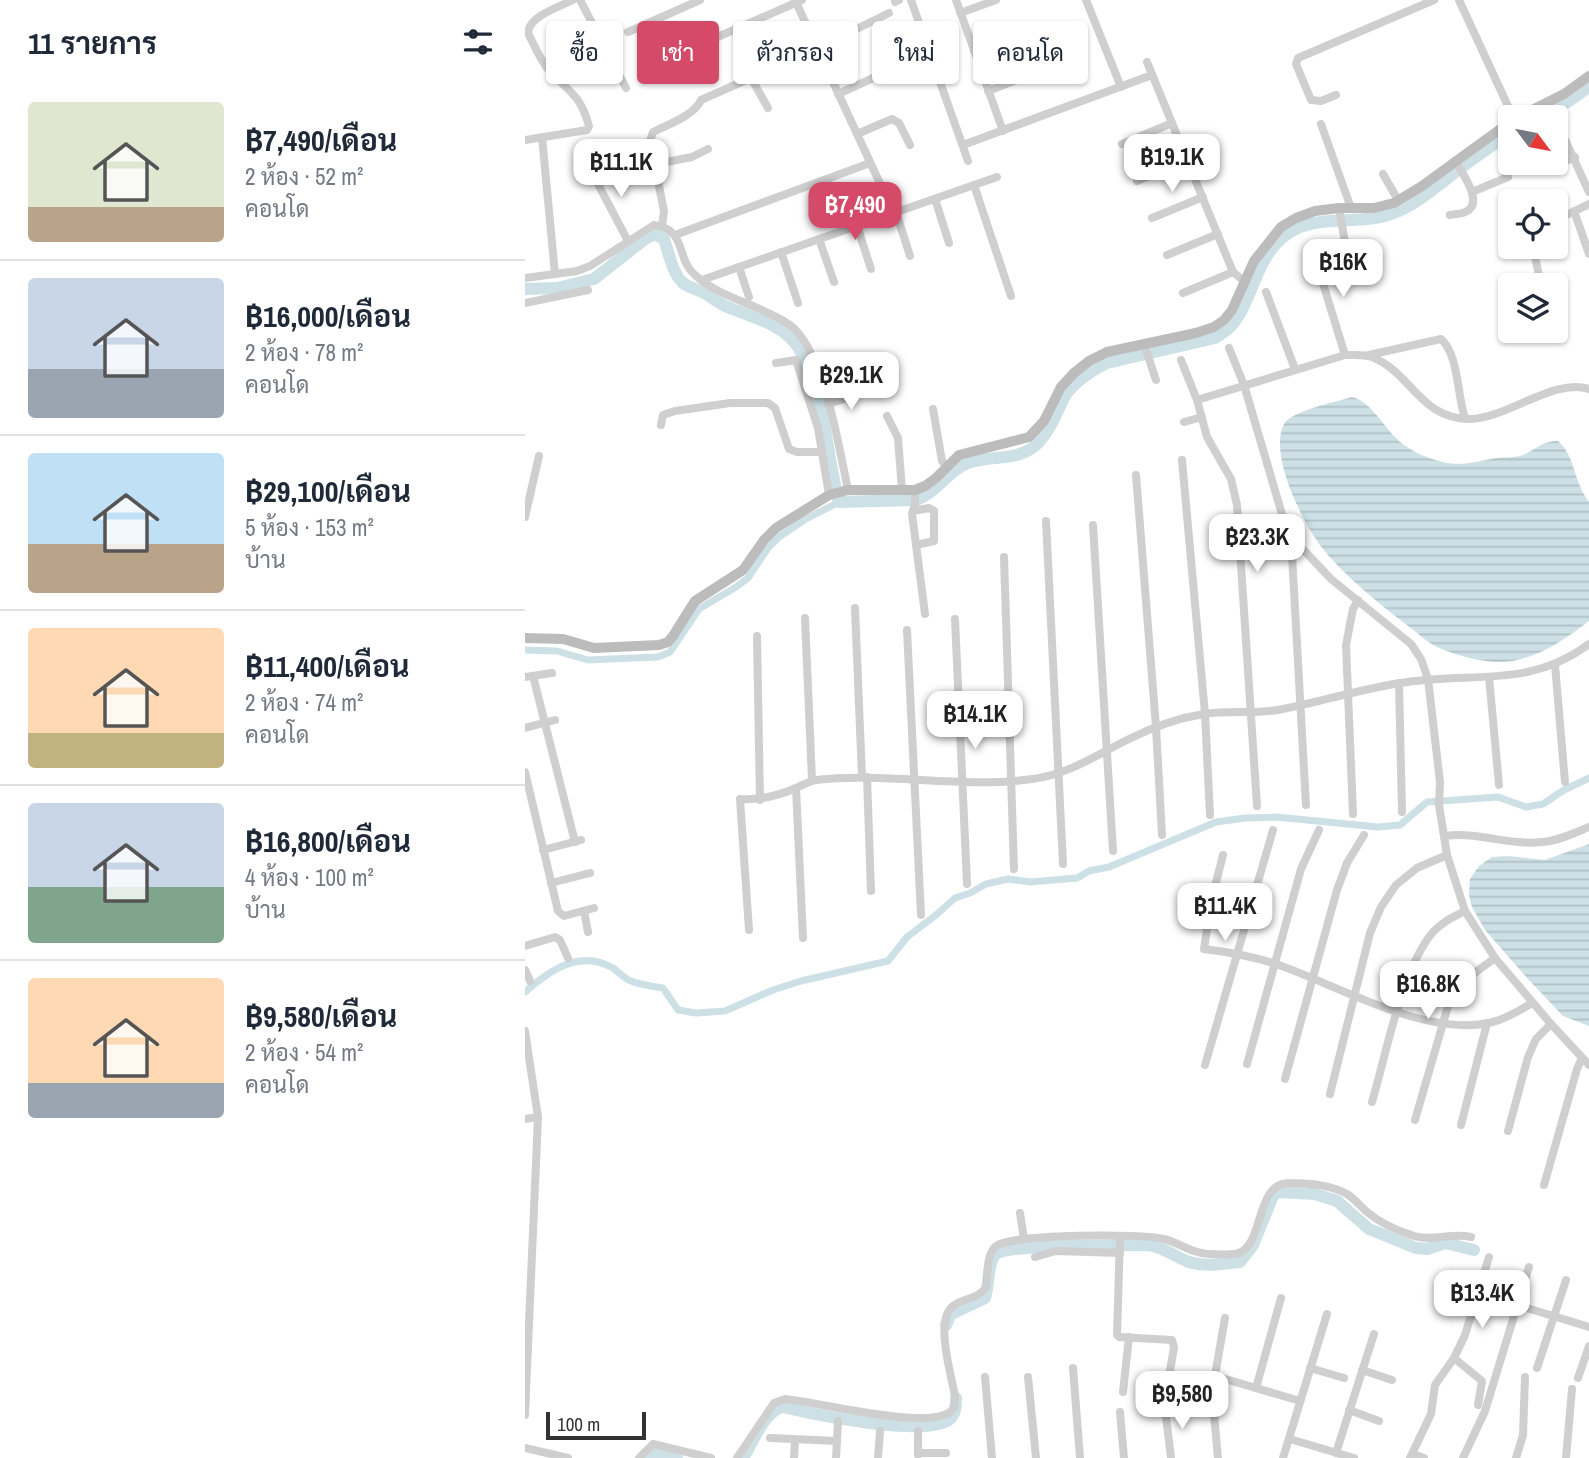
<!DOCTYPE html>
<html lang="th">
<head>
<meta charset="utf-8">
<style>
	:root { --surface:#fff; --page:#f6f6f7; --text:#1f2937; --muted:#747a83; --line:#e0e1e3; --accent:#d44a68 }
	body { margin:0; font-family:"Archivo Narrow",Sarabun,sans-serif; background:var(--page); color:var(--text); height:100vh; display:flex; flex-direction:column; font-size:26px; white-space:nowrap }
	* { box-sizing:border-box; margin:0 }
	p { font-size:23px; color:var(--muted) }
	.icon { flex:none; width:38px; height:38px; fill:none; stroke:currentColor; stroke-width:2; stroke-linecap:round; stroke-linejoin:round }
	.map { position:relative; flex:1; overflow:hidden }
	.side { display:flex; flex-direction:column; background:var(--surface); width:525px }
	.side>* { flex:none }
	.guide { position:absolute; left:21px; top:21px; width:665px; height:63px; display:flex; gap:14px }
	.needle { width:46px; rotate:122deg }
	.fabs { position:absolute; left:973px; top:105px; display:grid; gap:14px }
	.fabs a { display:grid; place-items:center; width:70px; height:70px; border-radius:7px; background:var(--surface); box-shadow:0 2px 5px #0004; font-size:35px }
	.scale { position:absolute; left:21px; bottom:18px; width:100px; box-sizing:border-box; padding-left:7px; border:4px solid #323232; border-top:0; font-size:19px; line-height:24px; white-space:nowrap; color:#323232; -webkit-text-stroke:5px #fff; paint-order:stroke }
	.price { position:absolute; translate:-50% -60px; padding:0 16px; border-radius:14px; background:#fff; color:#222; font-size:23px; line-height:46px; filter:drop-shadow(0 2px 4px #0008) }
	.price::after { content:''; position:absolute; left:50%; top:42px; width:21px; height:16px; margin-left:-10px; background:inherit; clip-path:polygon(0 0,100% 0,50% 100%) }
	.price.selected { background:var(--accent); color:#fff }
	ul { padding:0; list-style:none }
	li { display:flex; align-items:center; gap:21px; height:175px; padding:0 28px }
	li+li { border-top:2px solid var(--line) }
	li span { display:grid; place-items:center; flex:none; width:196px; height:140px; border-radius:7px; color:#555 }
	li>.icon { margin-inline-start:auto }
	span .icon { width:84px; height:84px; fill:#fffc; stroke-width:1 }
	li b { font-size:30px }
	h2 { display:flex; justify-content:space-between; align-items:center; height:84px; padding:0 28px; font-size:30px }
	.chip { padding:0 24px; border-radius:7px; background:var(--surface); box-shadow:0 2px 5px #0004; font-size:24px; line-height:63px }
	.chip.selected { background:var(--accent); color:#fff }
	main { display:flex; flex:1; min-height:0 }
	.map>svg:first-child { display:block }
	.water { fill:url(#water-rules) }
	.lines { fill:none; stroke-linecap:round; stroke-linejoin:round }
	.canal { stroke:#cce0e6; stroke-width:7 }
	.river { stroke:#cce0e6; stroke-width:12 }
	.street { stroke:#cfcfcf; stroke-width:8 }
	.secondary { stroke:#bcbcbc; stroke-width:10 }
</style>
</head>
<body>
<main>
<section class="side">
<h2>11 รายการ<svg class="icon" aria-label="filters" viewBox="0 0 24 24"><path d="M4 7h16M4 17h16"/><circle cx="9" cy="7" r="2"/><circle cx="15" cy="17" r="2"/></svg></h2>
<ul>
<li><span style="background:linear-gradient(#dfe7d0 75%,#b9a48a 0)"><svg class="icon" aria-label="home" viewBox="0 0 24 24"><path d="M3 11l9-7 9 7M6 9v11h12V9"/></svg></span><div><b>฿7,490/เดือน</b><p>2 ห้อง · 52 m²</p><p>คอนโด</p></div></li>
<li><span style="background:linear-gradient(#c9d6e8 65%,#9aa5b1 0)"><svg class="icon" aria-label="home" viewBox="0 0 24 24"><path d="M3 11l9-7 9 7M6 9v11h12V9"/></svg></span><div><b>฿16,000/เดือน</b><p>2 ห้อง · 78 m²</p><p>คอนโด</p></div></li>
<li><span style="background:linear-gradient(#bfe0f5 65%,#b9a48a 0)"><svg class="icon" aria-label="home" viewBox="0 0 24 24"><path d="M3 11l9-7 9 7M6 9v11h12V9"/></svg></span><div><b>฿29,100/เดือน</b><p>5 ห้อง · 153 m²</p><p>บ้าน</p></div></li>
<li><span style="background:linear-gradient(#ffd9b3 75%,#c2b280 0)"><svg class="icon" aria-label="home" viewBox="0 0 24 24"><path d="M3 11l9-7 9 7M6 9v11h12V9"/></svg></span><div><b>฿11,400/เดือน</b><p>2 ห้อง · 74 m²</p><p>คอนโด</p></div></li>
<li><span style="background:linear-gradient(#c9d6e8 60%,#7fa58c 0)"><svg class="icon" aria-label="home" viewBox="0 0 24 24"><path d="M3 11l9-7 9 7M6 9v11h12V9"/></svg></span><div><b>฿16,800/เดือน</b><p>4 ห้อง · 100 m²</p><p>บ้าน</p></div></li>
<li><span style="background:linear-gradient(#ffd9b3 75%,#9aa5b1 0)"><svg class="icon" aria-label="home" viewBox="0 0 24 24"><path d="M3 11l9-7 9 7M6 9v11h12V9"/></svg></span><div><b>฿9,580/เดือน</b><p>2 ห้อง · 54 m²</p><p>คอนโด</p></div></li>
</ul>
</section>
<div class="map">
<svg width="1064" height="1458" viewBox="0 0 1064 1458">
	<defs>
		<pattern id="water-rules" width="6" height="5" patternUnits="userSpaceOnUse" patternTransform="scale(1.75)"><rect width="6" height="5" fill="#cce0e6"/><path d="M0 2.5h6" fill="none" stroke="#b0c1c6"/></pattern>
	</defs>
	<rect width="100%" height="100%" fill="#fff"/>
	<g class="water">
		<path d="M827,397C845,401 857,424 870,437C882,450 901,458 918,462C937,467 953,461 971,458C980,457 991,458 998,455C1013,449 1016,441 1033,441C1051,457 1048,481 1064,502V621C1038,641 1008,662 974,662C955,662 930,655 912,647C903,643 895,635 887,629C857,606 810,569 790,538C774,513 744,453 759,424C766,411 811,402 827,397Z"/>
		<path d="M1064,844V1026L1038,1016L1003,979L960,930L947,907L944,895L945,879L954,866L967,857L984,856L1020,860Z"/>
	</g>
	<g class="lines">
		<g class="canal">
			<path d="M0,650L32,651L63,660L133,657L145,652L174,609L211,587L223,578L243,548L254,537L279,520L314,502"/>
			<path d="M0,992C25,970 55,949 88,968C94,972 99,979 106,981C115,985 128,986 138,988L153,1010L171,1013L200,1011L248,990L276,981L363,961L382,937L411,915L430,898L445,893L461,884L483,879L505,882L552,878L564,871L584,867L691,822L720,818L751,817L853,827L875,825L902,802L973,797L1001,807L1018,804L1039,790L1064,778"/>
		</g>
		<g class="river">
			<path d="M1014,117L1041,103L1064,87"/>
			<path d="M0,289L32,288L69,279L120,239L129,234L139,239C144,253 147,273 158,283C163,287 172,289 177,292C185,296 192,302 200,306C223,316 253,322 270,343C299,381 301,455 314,502L391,500C413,492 422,471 443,463C467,454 493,463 513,443C526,430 532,411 540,396C550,381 566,371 582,363L690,338C694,335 699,332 703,329C728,306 728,258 762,234C793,213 832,226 866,214C890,206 912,186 933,170C950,157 968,145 985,133"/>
			<path d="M421,1325L426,1314L460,1298C464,1287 463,1264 469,1256C478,1243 600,1246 623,1245C639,1247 650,1257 664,1262C680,1267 698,1264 715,1262L728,1245L748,1196L752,1192L790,1194L812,1201L844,1229L891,1248L902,1249L920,1243L949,1250"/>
			<path d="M117,1458L123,1452L152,1458"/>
			<path d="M218,1458C228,1443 239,1411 258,1407C287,1414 406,1439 426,1418C431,1413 431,1405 431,1398"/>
		</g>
		<g class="street">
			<path d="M55,0L101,88"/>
			<path d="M270,0L358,190"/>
			<path d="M386,0L443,161"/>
			<path d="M431,0L478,131"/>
			<path d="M561,0L596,87"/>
			<path d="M934,0L988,117"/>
			<path d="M370,2L374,0"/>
			<path d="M435,13L471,0"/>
			<path d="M103,32L175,0"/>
			<path d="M179,43L277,0"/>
			<path d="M449,51L503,30"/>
			<path d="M622,62L708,272L719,281"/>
			<path d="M226,78L243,108"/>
			<path d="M463,91L518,70"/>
			<path d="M313,94L370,68"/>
			<path d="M811,95L796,101L786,100L771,64L773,58L909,0"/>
			<path d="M1031,120L1064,192"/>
			<path d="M796,124L826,208"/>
			<path d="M332,134L367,119L374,123L385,145"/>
			<path d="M17,137L30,274"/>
			<path d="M0,140L62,130L64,126C55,93 42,91 22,68C14,57 9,45 3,33C4,16 34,7 48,0"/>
			<path d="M597,144L647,123"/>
			<path d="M438,145L627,75"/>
			<path d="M1017,163L1028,166L1050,157"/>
			<path d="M131,164L167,157L183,149"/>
			<path d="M65,169L103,241"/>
			<path d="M858,174L873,200"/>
			<path d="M612,181L662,160"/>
			<path d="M449,185L486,296"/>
			<path d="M947,192L983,177"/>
			<path d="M410,199L424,243"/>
			<path d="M814,208L824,265"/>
			<path d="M1049,211L1064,254"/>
			<path d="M371,212L385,256"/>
			<path d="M925,215C930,214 938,214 942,211C959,202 936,171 930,161"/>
			<path d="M627,218L678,197"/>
			<path d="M1031,220L1064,204"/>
			<path d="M137,226L139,211L125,141L128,132C142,125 170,115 176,100L293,48L364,13"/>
			<path d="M332,226L346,269"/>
			<path d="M150,235L345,163"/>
			<path d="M294,239L309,282"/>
			<path d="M1008,247L1016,285"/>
			<path d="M788,251L820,355"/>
			<path d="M256,252L273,303"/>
			<path d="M642,255L693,234"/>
			<path d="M214,267L224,297"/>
			<path d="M0,278L52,271L65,266L129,225C163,230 150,258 170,275C196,299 237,305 265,325C299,350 314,448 323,490"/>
			<path d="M177,280L472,177"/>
			<path d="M741,292L770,369"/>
			<path d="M658,293L708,272"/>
			<path d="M0,303L63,290"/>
			<path d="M1028,331L1029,333"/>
			<path d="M619,344L631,380"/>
			<path d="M704,348L719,385L759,521L773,544L806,579L886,644L896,659L903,679L915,782L914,805L922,855L940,911L970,958L1026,1024L1064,1065"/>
			<path d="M844,355L916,339C934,355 932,396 940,418"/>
			<path d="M656,360L672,400L682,437L706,479L712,505L732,806"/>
			<path d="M251,363L271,360L293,428L304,495"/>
			<path d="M672,400L820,355C828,355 839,354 847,357C887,373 895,419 945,419C981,419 1030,377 1064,389"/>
			<path d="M303,404L341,392"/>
			<path d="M408,409L417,461L421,466"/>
			<path d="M362,416L373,438L377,490"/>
			<path d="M659,422L677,417"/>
			<path d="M136,425L138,415L150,411L205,403H243L250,408L264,449L272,452H297"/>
			<path d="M657,460L680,714L685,815"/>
			<path d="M611,475L631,727L637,835"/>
			<path d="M390,490V505L387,514L400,614"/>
			<path d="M388,511L404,508L409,511V541L391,545"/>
			<path d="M0,517L14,456"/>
			<path d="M521,521L538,864"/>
			<path d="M568,525L588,851"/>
			<path d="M773,544L769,547L767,555L781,805"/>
			<path d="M479,557L489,869"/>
			<path d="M330,608L337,777"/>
			<path d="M280,618L287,780"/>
			<path d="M430,619L442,884"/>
			<path d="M382,630L396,915"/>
			<path d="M232,636L235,800"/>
			<path d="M1030,665L1040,782"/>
			<path d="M8,676L50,842"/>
			<path d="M0,677L27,673"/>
			<path d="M964,677L974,785"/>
			<path d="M874,683L877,812"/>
			<path d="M0,728L30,720"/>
			<path d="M0,772L33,911L39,916L69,908"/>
			<path d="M342,777L346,891"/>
			<path d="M271,788L278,938"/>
			<path d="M828,814L821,645L828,609L833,600"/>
			<path d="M920,836C953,831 984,846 1017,842C1033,841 1049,833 1064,827"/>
			<path d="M18,850L56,840"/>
			<path d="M698,855L686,902L679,949C703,952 725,956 748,963C809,983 898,1037 964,1023C979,1020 994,1011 1007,1003"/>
			<path d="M26,883L65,873"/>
			<path d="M59,911L63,932"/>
			<path d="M224,930L215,799C236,800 253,796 271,788C278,785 284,781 291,780C362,772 438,789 507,779C543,775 573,754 604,739C628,727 653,718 679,714C703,710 729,714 753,710C796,702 838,688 882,682C950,672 1005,688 1064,644"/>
			<path d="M0,946L30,937L35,940L43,958"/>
			<path d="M0,970L5,981"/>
			<path d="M0,1031L13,1117L0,1415"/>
			<path d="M722,1064L776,869L794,830"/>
			<path d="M680,1065L748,830"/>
			<path d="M760,1079L812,890L822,863L839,835"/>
			<path d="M805,1094L845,933L856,907L871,885L892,868L922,855"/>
			<path d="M847,1102C861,1055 877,968 908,932C917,922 928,917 940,911"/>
			<path d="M0,1119L13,1117"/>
			<path d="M890,1120L923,1006L940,980L970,958"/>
			<path d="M936,1125L962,1023"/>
			<path d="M983,1131L1003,1057L1011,1039L1026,1024"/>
			<path d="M1019,1185L1052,1069L1057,1058"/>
			<path d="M495,1213L499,1239"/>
			<path d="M595,1237L592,1335L594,1337L647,1340L649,1347L644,1377"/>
			<path d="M510,1257L531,1251L595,1253"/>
			<path d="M953,1293L1064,1327"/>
			<path d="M700,1318L690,1376L775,1401"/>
			<path d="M929,1358L957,1381L953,1405"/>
			<path d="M548,1368L555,1458"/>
			<path d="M785,1368L819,1378"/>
			<path d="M1012,1368L1041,1280"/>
			<path d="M837,1370L867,1380"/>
			<path d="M460,1377L467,1458"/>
			<path d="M503,1377L511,1458"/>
			<path d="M1053,1378L1064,1346"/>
			<path d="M731,1388L756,1298"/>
			<path d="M598,1392L604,1337"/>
			<path d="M688,1403L693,1458"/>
			<path d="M640,1408L646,1458"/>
			<path d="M824,1410L854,1421"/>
			<path d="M595,1412L599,1458"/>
			<path d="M245,1438L312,1441"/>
			<path d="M765,1439L829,1458"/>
			<path d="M0,1448L43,1458"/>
			<path d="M393,1453H421"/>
			<path d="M811,1453L849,1334"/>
			<path d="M888,1454L899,1458"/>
			<path d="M393,1455V1431"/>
			<path d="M114,1458L128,1444L186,1458"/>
			<path d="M212,1458L249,1403L260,1399C292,1402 401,1430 425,1412C430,1408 430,1403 430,1397C427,1376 409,1321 428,1306C439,1297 453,1300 461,1287C463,1276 461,1254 471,1246C486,1234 618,1233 639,1239C655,1243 668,1254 684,1254C693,1254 709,1256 716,1252C739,1240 731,1182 765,1183C783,1183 806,1185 822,1194C830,1199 835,1206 842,1212C855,1223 873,1231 889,1236C909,1242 926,1232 946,1237"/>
			<path d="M269,1458L270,1439"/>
			<path d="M311,1458L313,1421"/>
			<path d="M353,1458L355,1431"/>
			<path d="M758,1458L802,1314"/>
			<path d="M885,1458L906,1414L910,1385L929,1358L940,1335L964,1257"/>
			<path d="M938,1458L960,1411L1004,1267"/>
			<path d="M991,1458L998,1435L1000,1377"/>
			<path d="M1041,1458L1047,1389"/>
		</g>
		<g class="secondary">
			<path d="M993,117L1039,94L1064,76"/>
			<path d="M0,638L38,639L69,648L134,645L143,642L148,636L170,601L218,570L239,540L251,528L304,495L323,490H390L400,486L411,478L434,455L504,437L519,421L536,387L549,373L564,361L582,352L671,333L689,327L699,320L707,310L729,261L756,227L771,218L790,211L814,208H849L869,203L897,186L985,122"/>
		</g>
	</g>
</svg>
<div class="fabs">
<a><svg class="needle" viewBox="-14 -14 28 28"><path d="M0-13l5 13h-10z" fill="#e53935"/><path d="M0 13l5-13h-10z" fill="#747a83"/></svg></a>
<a><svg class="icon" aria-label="locate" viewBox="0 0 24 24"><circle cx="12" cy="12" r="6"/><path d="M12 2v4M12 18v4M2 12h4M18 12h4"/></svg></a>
<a><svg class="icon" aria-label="layers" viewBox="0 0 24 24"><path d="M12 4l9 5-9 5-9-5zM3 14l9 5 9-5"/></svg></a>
</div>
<div class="scale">100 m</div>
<b class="price" style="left:647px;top:194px">฿19.1K</b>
<b class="price" style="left:96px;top:199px">฿11.1K</b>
<b class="price selected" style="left:330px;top:242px">฿7,490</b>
<b class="price" style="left:818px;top:299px">฿16K</b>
<b class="price" style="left:326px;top:412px">฿29.1K</b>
<b class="price" style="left:732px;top:574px">฿23.3K</b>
<b class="price" style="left:450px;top:751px">฿14.1K</b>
<b class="price" style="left:700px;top:943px">฿11.4K</b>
<b class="price" style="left:903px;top:1021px">฿16.8K</b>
<b class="price" style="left:957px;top:1330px">฿13.4K</b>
<b class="price" style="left:657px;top:1431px">฿9,580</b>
<div class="guide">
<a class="chip">ซื้อ</a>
<a class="chip selected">เช่า</a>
<a class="chip">ตัวกรอง</a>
<a class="chip">ใหม่</a>
<a class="chip">คอนโด</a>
</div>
</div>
</main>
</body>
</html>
